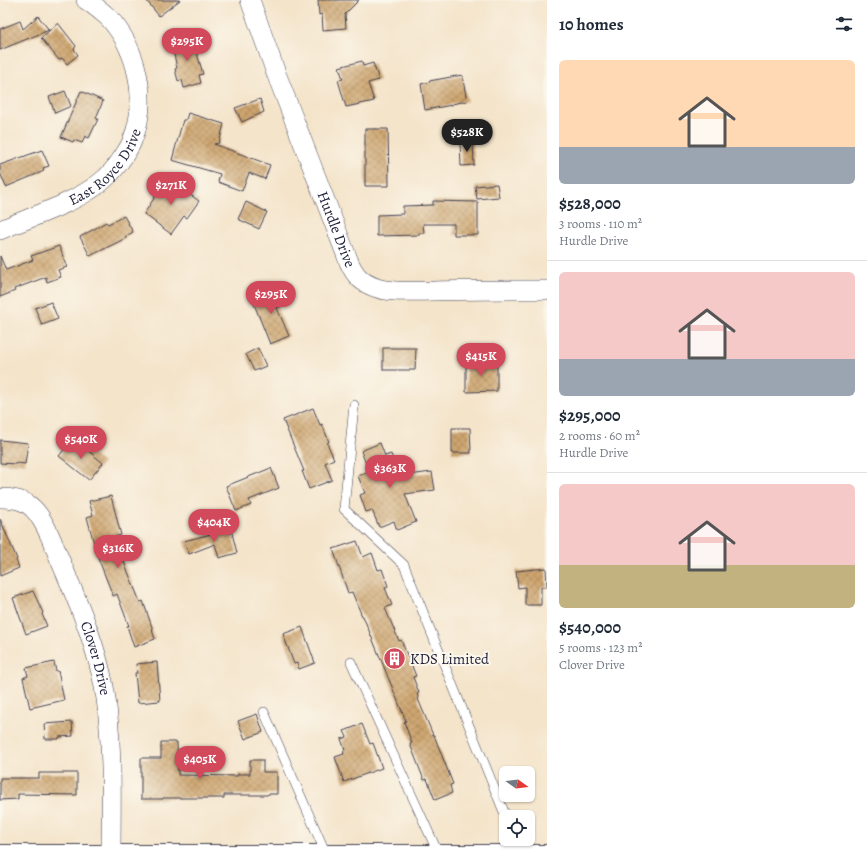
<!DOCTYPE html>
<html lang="en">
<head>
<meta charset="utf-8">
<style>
	:root { --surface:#fff; --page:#f6f6f7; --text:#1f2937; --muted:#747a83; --line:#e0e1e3; --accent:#d1495b }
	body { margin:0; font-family:Alegreya,serif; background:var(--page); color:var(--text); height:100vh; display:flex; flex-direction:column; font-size:15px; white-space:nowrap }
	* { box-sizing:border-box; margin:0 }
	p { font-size:13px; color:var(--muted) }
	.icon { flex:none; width:22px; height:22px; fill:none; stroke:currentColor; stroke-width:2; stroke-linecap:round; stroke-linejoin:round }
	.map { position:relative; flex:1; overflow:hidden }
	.drawer { display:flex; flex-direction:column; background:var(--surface); width:320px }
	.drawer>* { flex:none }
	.needle { width:26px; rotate:104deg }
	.tools { position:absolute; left:499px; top:766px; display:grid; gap:8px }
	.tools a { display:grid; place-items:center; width:36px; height:36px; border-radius:6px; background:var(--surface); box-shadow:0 1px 3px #0004; font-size:20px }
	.price { position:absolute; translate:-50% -34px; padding:0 9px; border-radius:14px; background:var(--accent); color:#fff; font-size:13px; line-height:26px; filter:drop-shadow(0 1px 2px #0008) }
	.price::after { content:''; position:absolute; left:50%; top:24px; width:12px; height:9px; margin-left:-6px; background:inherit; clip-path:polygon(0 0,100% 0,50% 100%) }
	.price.on { background:#222; color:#fff }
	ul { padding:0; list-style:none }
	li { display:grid; align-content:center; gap:8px; height:212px; padding:0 12px }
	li+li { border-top:1px solid var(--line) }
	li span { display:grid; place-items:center; height:124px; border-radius:6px; color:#555 }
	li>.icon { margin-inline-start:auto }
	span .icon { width:72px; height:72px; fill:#fffc; stroke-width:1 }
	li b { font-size:17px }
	h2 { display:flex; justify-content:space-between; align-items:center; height:48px; padding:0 12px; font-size:17px }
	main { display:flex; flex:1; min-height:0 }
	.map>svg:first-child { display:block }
	.building { fill:url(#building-cross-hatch) }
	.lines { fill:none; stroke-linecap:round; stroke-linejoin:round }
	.lane-casing { stroke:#423f50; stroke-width:10 }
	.street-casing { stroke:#423f50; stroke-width:20 }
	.primary-casing { stroke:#423f50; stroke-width:24 }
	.lane { stroke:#fff; stroke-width:9 }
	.street { stroke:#fff; stroke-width:19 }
	.primary { stroke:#fff; stroke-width:22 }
	.labels { text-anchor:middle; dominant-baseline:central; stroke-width:4; stroke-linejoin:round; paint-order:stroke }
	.street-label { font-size:15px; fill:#22223b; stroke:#fbf7ec }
	.poi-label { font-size:15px; fill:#22223b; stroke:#fbf7ec; text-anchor:start }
</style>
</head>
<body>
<main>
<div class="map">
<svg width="547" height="858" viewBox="0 0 547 858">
	<defs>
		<pattern id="building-cross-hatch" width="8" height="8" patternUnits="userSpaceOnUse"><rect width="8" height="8" fill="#cea56e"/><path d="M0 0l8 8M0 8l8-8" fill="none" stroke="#a7865c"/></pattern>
	</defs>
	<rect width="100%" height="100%" fill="#fbf7ec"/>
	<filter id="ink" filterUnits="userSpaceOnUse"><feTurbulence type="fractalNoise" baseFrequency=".025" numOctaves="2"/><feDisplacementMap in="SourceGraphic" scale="8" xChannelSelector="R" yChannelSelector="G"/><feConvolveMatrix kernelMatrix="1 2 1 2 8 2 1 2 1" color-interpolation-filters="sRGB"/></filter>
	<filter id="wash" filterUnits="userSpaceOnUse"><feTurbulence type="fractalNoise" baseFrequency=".012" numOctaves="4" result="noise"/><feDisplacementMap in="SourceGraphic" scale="16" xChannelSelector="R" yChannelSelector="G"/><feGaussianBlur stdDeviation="0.9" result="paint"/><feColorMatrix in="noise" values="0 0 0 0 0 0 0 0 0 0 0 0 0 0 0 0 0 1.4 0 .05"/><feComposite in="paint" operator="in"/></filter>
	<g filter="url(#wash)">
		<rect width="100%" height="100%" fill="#f4e4ca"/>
		<g id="blocks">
			<g class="building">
				<path d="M146,0H180L159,16Z"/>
				<path d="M318,0H359L345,14L346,28L323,30L322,14L319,15Z"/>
				<path d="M38,16L49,30L0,50V29L20,21L23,29Z"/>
				<path d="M58,23L76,46L74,49L78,55L67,64L62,58L59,60L41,38Z"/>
				<path d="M192,36L203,74L199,75L201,83L184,88L182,80L178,81L175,69L177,68L171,41Z"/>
				<path d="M362,61L363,66L373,63L379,80L368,83L374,101L346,107L338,80L343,79L339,67Z"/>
				<path d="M462,75L467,101L452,104V105L425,110L421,84L430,82L429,81Z"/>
				<path d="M65,91L71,106L55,113L49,97Z"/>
				<path d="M81,91L103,101L96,118L98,119L89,138L85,136L82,143L74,140L73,142L61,137Z"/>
				<path d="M260,99L264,112L242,122L235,108Z"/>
				<path d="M188,113L224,124L219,143L214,144L270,165L265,179L249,173L242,191L218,182L220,174L172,160L183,120H186Z"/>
				<path d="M365,129H388L389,186H365Z"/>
				<path d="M460,141H473L474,165L461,166Z"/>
				<path d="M42,150L49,166L43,168L44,171L6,187L0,173V165Z"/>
				<path d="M167,178L199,201L187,218L184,216L171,234L144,214Z"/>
				<path d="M497,184L499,197L477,199L475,186Z"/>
				<path d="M433,201L478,202V235H454V224H423L424,233H419V235L377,236V215L403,214V206L433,205Z"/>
				<path d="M246,202L267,212L259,229L238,219Z"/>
				<path d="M124,216L133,232L125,237L126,238L90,256L80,237L106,222L108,224Z"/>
				<path d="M59,246L67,267L58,270L61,277L47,282L46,277L14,289L15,291L0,297V256L6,270L33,260L31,256Z"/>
				<path d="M281,287L286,299L279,301L281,306L277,308L289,336L270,344L252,299Z"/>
				<path d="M51,302L58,319L42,325L35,308Z"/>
				<path d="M258,348L266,366L254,371L246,354Z"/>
				<path d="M383,348H416L415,370H383Z"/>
				<path d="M466,363H497V391L466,392Z"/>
				<path d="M313,408L320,425L322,424L329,442L327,443L334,459L325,463L332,480L309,489L302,471H304L283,420Z"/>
				<path d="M452,428H470L471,453H452Z"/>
				<path d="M0,440L28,443L25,464L17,463L16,464L0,463Z"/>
				<path d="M72,440L79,446L80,444L103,463L89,480L59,456Z"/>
				<path d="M380,443L385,456L391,454L397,469L398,468L401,476L432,472L435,490L405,494L416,522L397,530L394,521L379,527L372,510L366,512L360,495L365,493L358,476L369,472L361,451Z"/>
				<path d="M271,468L279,488L249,500L251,505L236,511L226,486Z"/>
				<path d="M111,496L121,535L114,537L140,602L143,601L153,630H152L155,639L134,647L127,626H129L117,594L113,596L97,555L87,517L93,515L89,501Z"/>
				<path d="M0,519L17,559L16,560L19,568L0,576Z"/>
				<path d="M231,529L237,553L219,558L215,544L189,554L184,541Z"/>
				<path d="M357,541L363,557L372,553L378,570L382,569L388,586L385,588L392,605L385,608L399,641L401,640L416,676L413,677L419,693L417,694L419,699H418L433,735H434L453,784L450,785L452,793L435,800L427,779L424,780L410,744L412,743L404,722L406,721L363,616H362L352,592L348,593L333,549Z"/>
				<path d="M546,568L547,587H541V605H525V587L518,588L516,571Z"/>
				<path d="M33,591L43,613L42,614L47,626L26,634L13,598Z"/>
				<path d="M302,627L315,663L299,669L297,663L294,664L283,634Z"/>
				<path d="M54,662L56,671H58L64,700L30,708L23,678L28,676L26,668Z"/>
				<path d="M157,662L160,701L138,703L135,673H137L136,664Z"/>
				<path d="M257,714L263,732L245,739L238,721Z"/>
				<path d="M72,722L73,736L59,737V739H45L44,724Z"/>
				<path d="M362,724L370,744L373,743L382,768L344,782L335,757L344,754L343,751L345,750L341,739L347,737L344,731Z"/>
				<path d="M161,742H177L178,775L238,776V774H250V760H263V772H277V794H268L267,795H224V798H163V799H141V758H161Z"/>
				<path d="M39,773H77V795L18,794V799L0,800V778H39Z"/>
			</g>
		</g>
	</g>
	<g filter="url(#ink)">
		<use href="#blocks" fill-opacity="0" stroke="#423f50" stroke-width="1"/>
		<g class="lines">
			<defs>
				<g id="lane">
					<path d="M354,405L344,509L404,565L506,817"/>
					<path d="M351,662L439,855"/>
					<path d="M264,712L327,856"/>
					<path d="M515,839L522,855"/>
				</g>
				<g id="street">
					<path id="s1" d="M250,0L276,73L349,262C355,276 362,283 377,288C391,293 419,291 434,291C472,290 509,290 547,290"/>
					<path id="s2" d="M0,230C31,217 75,203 101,182C110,175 117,166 123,157C126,152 130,147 132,141C149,101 138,49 108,17C101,11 94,5 86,0"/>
					<path id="s3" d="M0,498C9,498 21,499 29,505C44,516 53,544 60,560C79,604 102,658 107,707C113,757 111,808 111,858"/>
				</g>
				<path id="primary" d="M0,856H547"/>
			</defs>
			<use href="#lane" class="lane-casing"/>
			<use href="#street" class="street-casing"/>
			<use href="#primary" class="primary-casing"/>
			<use href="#lane" class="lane"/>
			<use href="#street" class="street"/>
			<use href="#primary" class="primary"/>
		</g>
	</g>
	<defs>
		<symbol id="building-disc" viewBox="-11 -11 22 22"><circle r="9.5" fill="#d1495b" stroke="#fbf7ec"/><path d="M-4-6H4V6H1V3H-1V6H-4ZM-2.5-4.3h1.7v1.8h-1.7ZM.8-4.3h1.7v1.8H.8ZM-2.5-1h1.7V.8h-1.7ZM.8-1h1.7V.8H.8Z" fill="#fff"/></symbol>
	</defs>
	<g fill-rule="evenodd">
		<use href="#building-disc" x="382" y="646" width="25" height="25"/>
	</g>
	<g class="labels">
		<g class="street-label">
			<text stroke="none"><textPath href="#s2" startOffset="126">East Royce Drive</textPath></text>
			<text stroke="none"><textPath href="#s1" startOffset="245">Hurdle Drive</textPath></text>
			<text stroke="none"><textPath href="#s3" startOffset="199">Clover Drive</textPath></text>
		</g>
		<g class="poi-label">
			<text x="410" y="659">KDS Limited</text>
		</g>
	</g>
</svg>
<div class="tools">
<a><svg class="needle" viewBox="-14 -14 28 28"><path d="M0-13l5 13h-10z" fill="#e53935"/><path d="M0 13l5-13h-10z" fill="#747a83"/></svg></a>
<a><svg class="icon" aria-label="locate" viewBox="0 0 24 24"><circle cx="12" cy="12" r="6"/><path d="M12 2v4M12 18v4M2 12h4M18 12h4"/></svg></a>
</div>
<b class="price" style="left:187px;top:62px">$295K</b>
<b class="price on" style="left:467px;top:153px">$528K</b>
<b class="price" style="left:171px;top:206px">$271K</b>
<b class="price" style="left:271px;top:315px">$295K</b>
<b class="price" style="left:481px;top:377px">$415K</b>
<b class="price" style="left:81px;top:460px">$540K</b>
<b class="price" style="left:390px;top:489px">$363K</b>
<b class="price" style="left:214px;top:543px">$404K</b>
<b class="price" style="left:118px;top:569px">$316K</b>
<b class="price" style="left:200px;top:780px">$405K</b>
</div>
<section class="drawer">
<h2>10 homes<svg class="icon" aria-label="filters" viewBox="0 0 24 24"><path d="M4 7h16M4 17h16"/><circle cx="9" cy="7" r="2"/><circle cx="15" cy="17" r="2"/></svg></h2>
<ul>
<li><span style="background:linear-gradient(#ffd9b3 70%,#9aa5b1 0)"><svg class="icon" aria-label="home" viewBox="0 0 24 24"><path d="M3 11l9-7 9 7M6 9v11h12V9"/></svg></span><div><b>$528,000</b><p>3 rooms · 110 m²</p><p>Hurdle Drive</p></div></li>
<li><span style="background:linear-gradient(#f6c9c9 70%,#9aa5b1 0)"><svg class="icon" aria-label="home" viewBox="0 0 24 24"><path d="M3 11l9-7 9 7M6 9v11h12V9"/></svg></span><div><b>$295,000</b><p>2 rooms · 60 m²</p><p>Hurdle Drive</p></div></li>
<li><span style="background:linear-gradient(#f6c9c9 65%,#c2b280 0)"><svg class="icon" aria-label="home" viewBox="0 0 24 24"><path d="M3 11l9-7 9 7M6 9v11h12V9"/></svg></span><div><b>$540,000</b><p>5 rooms · 123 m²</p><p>Clover Drive</p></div></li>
</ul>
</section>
</main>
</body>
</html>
